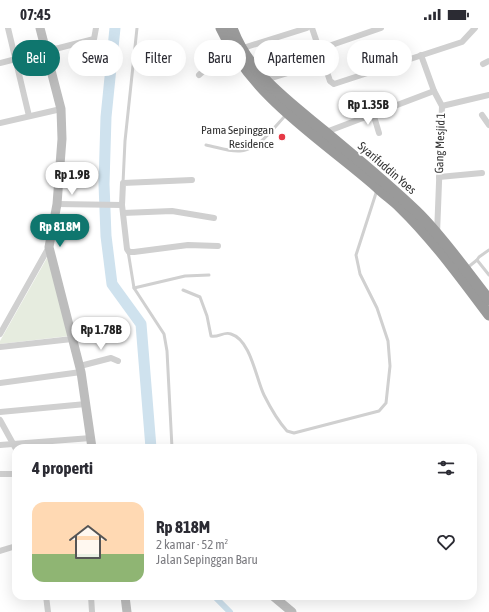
<!DOCTYPE html>
<html lang="id">
<head>
<meta charset="utf-8">
<style>
	:root { --surface:#fff; --page:#f2f2f3; --text:#2b2b33; --muted:#7c7c81; --line:#e1e1e2; --accent:#0f766e }
	body { margin:0; font-family:"Asap Condensed",sans-serif; background:var(--page); color:var(--text); height:100vh; display:flex; flex-direction:column; font-size:15px; white-space:nowrap }
	* { box-sizing:border-box; margin:0 }
	p { font-size:13px; color:var(--muted) }
	.icon { flex:none; width:22px; height:22px; fill:none; stroke:currentColor; stroke-width:2; stroke-linecap:round; stroke-linejoin:round }
	.map { position:relative; flex:1; overflow:hidden }
	.panel { position:absolute; left:12px; top:416px; width:465px; height:156px; display:flex; flex-direction:column; background:var(--surface); border-radius:12px; box-shadow:0 4px 16px #0002 }
	.panel>* { flex:none }
	.top-card { position:absolute; left:12px; top:12px; width:465px; height:36px; display:flex; gap:8px }
	.price { position:absolute; translate:-50% -34px; padding:0 9px; border-radius:14px; background:#fff; color:#222; font-size:13px; line-height:26px; filter:drop-shadow(0 1px 2px #0008) }
	.price::after { content:''; position:absolute; left:50%; top:24px; width:12px; height:9px; margin-left:-6px; background:inherit; clip-path:polygon(0 0,100% 0,50% 100%) }
	.price.selected { background:var(--accent); color:#fff }
	ul { padding:0; list-style:none }
	li { display:flex; align-items:center; gap:12px; height:100px; padding:0 20px }
	li+li { border-top:1px solid var(--line) }
	li span { display:grid; place-items:center; flex:none; width:112px; height:80px; border-radius:12px; color:#555 }
	li>.icon { margin-inline-start:auto }
	span .icon { width:48px; height:48px; fill:#fffc; stroke-width:1 }
	li b { font-size:17px }
	h2 { display:flex; justify-content:space-between; align-items:center; height:48px; padding:0 20px; font-size:17px }
	.tag { padding:0 14px; border-radius:18px; background:var(--surface); box-shadow:0 4px 16px #0002; font-size:14px; line-height:36px }
	.tag.selected { background:var(--accent); color:#fff }
	.status { display:flex; justify-content:space-between; align-items:center; height:28px; padding:0 20px; background:var(--surface); direction:ltr }
	.status svg { height:11px; fill:currentColor }
	.map>svg:first-child { display:block }
	.green { fill:#e6ecdf }
	.lines { fill:none; stroke-linecap:round; stroke-linejoin:round }
	.canal { stroke:#cfe2ee; stroke-width:6 }
	.river { stroke:#cfe2ee; stroke-width:11 }
	.lane { stroke:#d0d0d0; stroke-width:3 }
	.street { stroke:#d0d0d0; stroke-width:6 }
	.secondary { stroke:#bdbdbd; stroke-width:9 }
	.highway { stroke:#9a9a9a; stroke-width:11 }
	.poi-dot { fill:#e63946; stroke:#fff; stroke-width:1.5 }
	.labels { text-anchor:middle; dominant-baseline:central; stroke-width:4; stroke-linejoin:round; paint-order:stroke }
	.poi-label { font-size:12px; fill:#333; stroke:#fff; text-anchor:end }
	.street-label { font-size:12px; fill:#333; stroke:#fff }
</style>
</head>
<body>
<div class="status"><b>07:45</b><svg viewBox="0 0 49 12"><path d="M0 12V9h3v3zM5 12V6h3v6zM10 12V3h3v9zM15 12V0h3v12zM26 1h20v11H26zM47 4h2v5h-2z"/></svg></div>
<div class="map">
<svg width="489" height="584" viewBox="0 0 489 584">
	<rect width="100%" height="100%" fill="#fff"/>
	<path class="green" d="M48,228L69,308L0,316V313Z"/>
	<g class="lines">
		<path class="canal" d="M214,568L230,584"/>
		<path class="river" d="M115,0L106,89L104,156L106,208L112,256L141,296L151,420"/>
		<g class="lane">
			<path d="M206,117C217,119 229,124 240,123C259,122 274,99 286,87"/>
			<path d="M123,155L125,113L137,0"/>
			<path d="M128,223L134,260L164,306L167,323L172,420"/>
			<path d="M477,232L479,229L489,222"/>
			<path d="M467,240L477,232L489,247"/>
			<path d="M134,260L185,248L209,247"/>
			<path d="M183,262L200,269L207,288L211,308C218,310 224,303 231,306C251,312 256,351 264,367C270,379 278,393 287,403L294,405L379,383L386,375L390,338L388,313L377,280L360,246L356,227L377,162"/>
			<path d="M47,569L81,568"/>
		</g>
		<g class="street">
			<path d="M8,0L29,88"/>
			<path d="M312,0L330,53L334,56L462,14L475,0"/>
			<path d="M243,20L307,0"/>
			<path d="M320,21L381,0"/>
			<path d="M421,27L434,63L442,78L437,206"/>
			<path d="M0,35L94,11L96,0"/>
			<path d="M483,36L489,33"/>
			<path d="M199,47L230,19"/>
			<path d="M265,52L301,41"/>
			<path d="M442,78L489,67"/>
			<path d="M373,85L379,105"/>
			<path d="M482,87L489,97"/>
			<path d="M0,95L61,81"/>
			<path d="M326,104L434,63"/>
			<path d="M439,149L482,145"/>
			<path d="M192,152L123,155L122,177L127,221L129,224H134L188,217L218,218"/>
			<path d="M57,176L122,177"/>
			<path d="M123,185L172,183L214,190"/>
			<path d="M0,306L49,219"/>
			<path d="M0,319L72,311"/>
			<path d="M80,338L111,330L118,333"/>
			<path d="M0,355L81,344"/>
			<path d="M0,384L86,376"/>
			<path d="M0,392L16,421"/>
			<path d="M0,417L91,410"/>
			<path d="M0,446H16"/>
			<path d="M0,523L16,518"/>
			<path d="M46,568L48,584"/>
			<path d="M91,568L92,584"/>
		</g>
		<g class="secondary">
			<path d="M40,0L61,81L62,111L57,176L49,219L81,344L92,420"/>
			<path d="M125,568L127,584"/>
			<path d="M273,568L292,584"/>
		</g>
		<g class="highway">
			<path d="M221,0C253,70 321,110 377,159C384,166 393,172 400,179C433,211 461,250 489,287"/>
			<path d="M232,0C248,45 289,74 324,103C355,129 387,155 416,183C441,207 467,244 489,272"/>
		</g>
	</g>
	<circle class="poi-dot" cx="282" cy="109" r="4"/>
	<g class="labels">
		<g class="poi-label">
			<text x="274" y="102">Pama Sepinggan<tspan x="274" dy="14">Residence</tspan></text>
		</g>
		<g class="street-label">
			<text transform="translate(440 115) rotate(-88)">Gang Mesjid 1</text>
			<text transform="translate(387 140) rotate(41)">Syarifuddin Yoes</text>
		</g>
	</g>
</svg>
<b class="price" style="left:368px;top:98px">Rp 1.35B</b>
<b class="price" style="left:72px;top:168px">Rp 1.9B</b>
<b class="price selected" style="left:60px;top:220px">Rp 818M</b>
<b class="price" style="left:101px;top:323px">Rp 1.78B</b>
<div class="top-card">
<a class="tag selected">Beli</a>
<a class="tag">Sewa</a>
<a class="tag">Filter</a>
<a class="tag">Baru</a>
<a class="tag">Apartemen</a>
<a class="tag">Rumah</a>
</div>
<section class="panel">
<h2>4 properti<svg class="icon" aria-label="filters" viewBox="0 0 24 24"><path d="M4 7h16M4 17h16"/><circle cx="9" cy="7" r="2"/><circle cx="15" cy="17" r="2"/></svg></h2>
<ul>
<li><span style="background:linear-gradient(#ffd9b3 65%,#8fb573 0)"><svg class="icon" aria-label="home" viewBox="0 0 24 24"><path d="M3 11l9-7 9 7M6 9v11h12V9"/></svg></span><div><b>Rp 818M</b><p>2 kamar · 52 m²</p><p>Jalan Sepinggan Baru</p></div><svg class="icon" aria-label="heart" viewBox="0 0 24 24"><path d="M12 20l-8-8c-3-5 5-10 8-4 3-6 11-1 8 4z"/></svg></li>
</ul>
</section>
</div>
</body>
</html>
